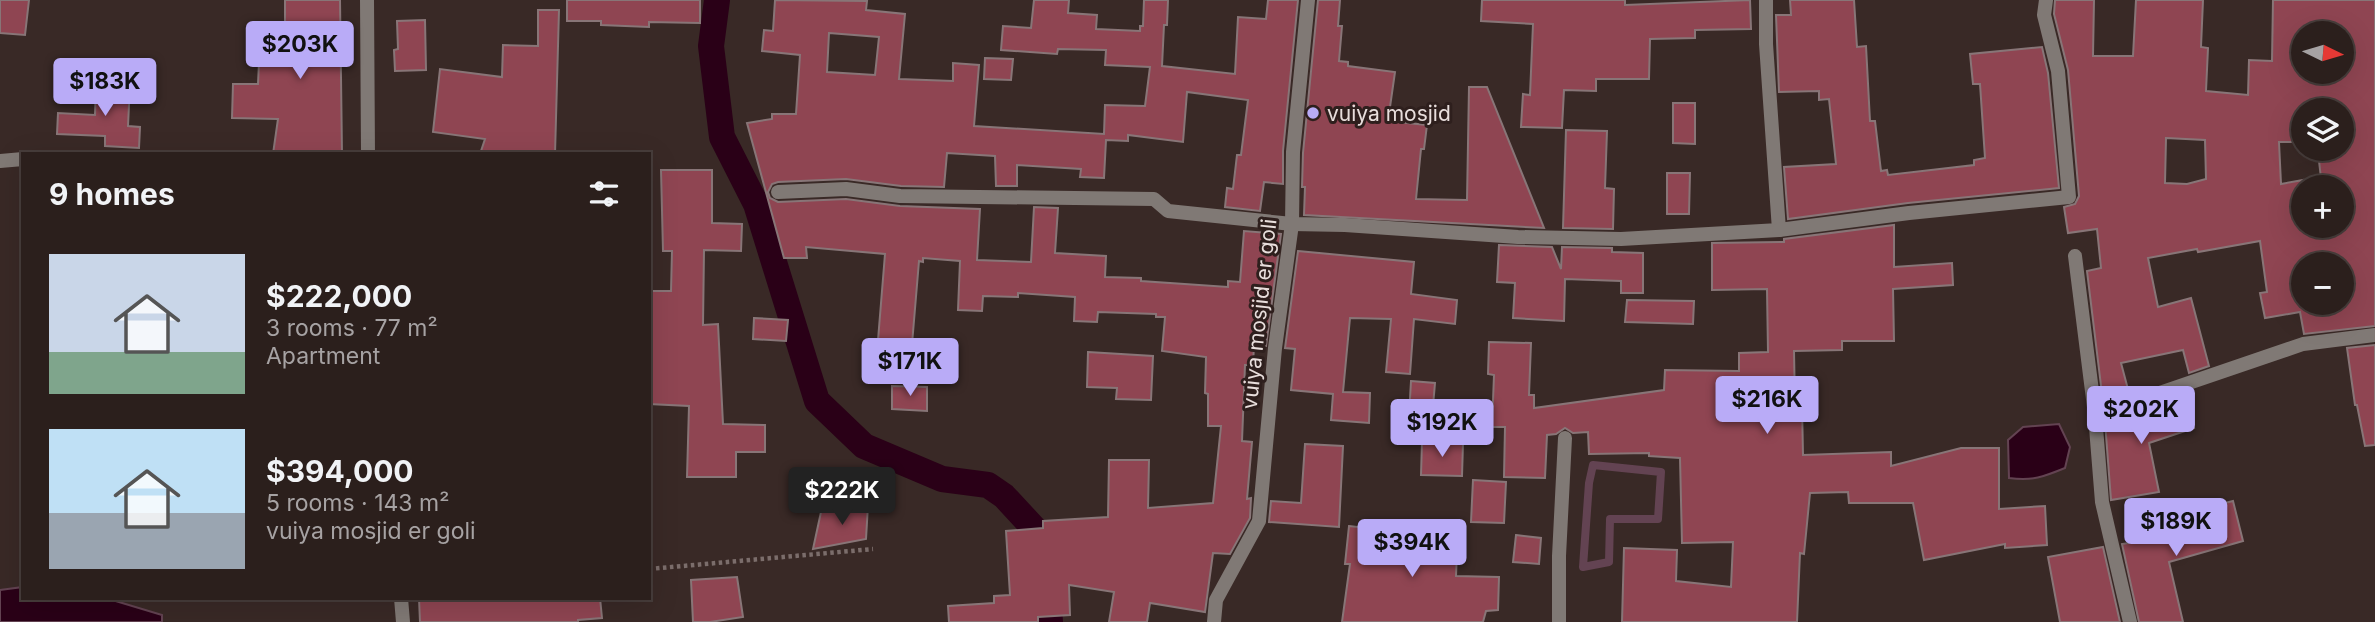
<!DOCTYPE html>
<html lang="en">
<head>
<meta charset="utf-8">
<style>
	:root { --surface:#2b1f1c; --page:#332725; --text:#f1f3f6; --muted:#a6a2a3; --line:#473d3b; --accent:#b9abf7 }
	body { margin:0; font-family:Inter,sans-serif; background:var(--page); color:var(--text); height:100vh; display:flex; flex-direction:column; font-size:26px; white-space:nowrap }
	* { box-sizing:border-box; margin:0 }
	p { font-size:23px; color:var(--muted) }
	.icon { flex:none; width:38px; height:38px; fill:none; stroke:currentColor; stroke-width:2; stroke-linecap:round; stroke-linejoin:round }
	.map { position:relative; flex:1; overflow:hidden }
	.sheet { position:absolute; left:21px; top:152px; width:630px; height:448px; display:flex; flex-direction:column; background:var(--surface); border-radius:0px; box-shadow:0 7px 28px #0002,0 0 0 2px var(--line) }
	.sheet>* { flex:none }
	.needle { width:46px; rotate:95deg }
	.tools { position:absolute; left:2291px; top:21px; display:grid; gap:14px }
	.tools a { display:grid; place-items:center; width:63px; height:63px; border-radius:50%; background:var(--surface); box-shadow:0 7px 28px #0002,0 0 0 2px var(--line); font-size:35px }
	.price { position:absolute; translate:-50% -60px; padding:0 16px; border-radius:7px; background:var(--accent); color:#111; font-size:23px; line-height:46px; filter:drop-shadow(0 2px 4px #0008) }
	.price::after { content:''; position:absolute; left:50%; top:42px; width:21px; height:16px; margin-left:-10px; background:inherit; clip-path:polygon(0 0,100% 0,50% 100%) }
	.price.selected { background:#222; color:#fff }
	ul { padding:0; list-style:none }
	li { display:flex; align-items:center; gap:21px; height:175px; padding:0 28px }
	li span { display:grid; place-items:center; flex:none; width:196px; height:140px; border-radius:0px; color:#555 }
	li>.icon { margin-inline-start:auto }
	span .icon { width:84px; height:84px; fill:#fffc; stroke-width:1 }
	li b { font-size:30px }
	h2 { display:flex; justify-content:space-between; align-items:center; height:84px; padding:0 28px; font-size:30px }
	.map>svg:first-child { display:block }
	.water { fill:#2a0017; stroke:#634352; stroke-width:2 }
	.lines { fill:none; stroke-linecap:round; stroke-linejoin:round }
	.stream { stroke:#634352; stroke-width:8 }
	.canal { stroke:#2a0017; stroke-width:26 }
	.building { fill:#8f4552; stroke:#887577; stroke-width:2; fill-rule:evenodd }
	.path { stroke:#7b6d6b; stroke-width:4.5; stroke-dasharray:3.5 3.5; stroke-linecap:butt }
	.pedestrian { stroke:#807975; stroke-width:14 }
	.minor { stroke:#807975; stroke-width:14 }
	.tertiary { stroke:#807975; stroke-width:14 }
	.poi-dot { fill:#b9abf7; stroke:#2e1f1d; stroke-width:2.5 }
	.labels { text-anchor:middle; dominant-baseline:central; stroke-width:6; stroke-linejoin:round; paint-order:stroke }
	.poi-label { font-size:21px; fill:#e8dedc; stroke:#2e1f1d; text-anchor:start }
	.street-label { font-size:21px; fill:#e8dedc; stroke:#2e1f1d }
</style>
</head>
<body>
<div class="map">
<svg width="2375" height="622" viewBox="0 0 2375 622">
	<rect width="100%" height="100%" fill="#392926"/>
	<g class="water">
		<path d="M2059,424L2070,447L2065,468C2043,477 2033,481 2009,478L2008,440L2023,427Z"/>
		<path d="M23,587V598L109,599L162,615V622H0V590Z"/>
	</g>
	<g class="lines">
		<path class="stream" d="M1593,465L1661,472L1658,519H1610L1609,562L1583,567L1589,483Z"/>
		<path class="canal" d="M717,0L711,46L722,137L756,204L817,401L864,446L942,479L988,485L1004,496L1044,539L1050,622"/>
	</g>
	<g class="building">
		<path d="M0,0H29L25,35L0,33Z"/>
		<path d="M285,0H340L342,154H273L278,119L232,118L233,84H258L260,40L285,41Z"/>
		<path d="M567,0H700V23L649,22V27L601,25V21H567Z"/>
		<path d="M775,0L867,1L866,10L905,14L899,79L953,81V63L979,65L974,126L1104,134L1105,105L1145,106L1150,67L1105,65L1106,50L1058,49L1057,54L1001,50L1003,26L1031,28L1034,0H1069L1068,13L1097,15L1096,29L1140,31V26H1143L1144,0H1168L1167,25H1164L1162,66L1235,74L1238,17L1266,19L1268,0H1298L1283,151V184L1264,182L1260,211L1225,207L1227,188L1233,189L1237,155H1241L1248,100L1187,92L1183,142L1128,135V141L1106,140L1104,178L1080,177L1081,169L1017,165V186H996L995,156L947,153L944,187L901,186L846,179L778,182L772,184L768,192L770,198L778,202L846,199L900,206L980,209L977,260L1031,262L1034,207L1058,208L1055,253L1106,256L1105,277L1141,278V281L1228,287V281L1240,282L1244,231L1281,234L1266,346L1254,345L1253,365H1245L1242,441L1252,442L1247,499L1251,498L1250,518L1230,554L1213,553L1205,612L1150,603L1147,622H1109L1114,592L1069,585L1070,615L1038,617V622H949L948,606L994,603V596L1010,595L1006,531L1043,528V521L1108,517L1109,460H1149L1148,508L1213,503L1221,426H1208V394L1205,393L1206,357L1162,351L1165,317H1156V314L1098,312L1097,322L1074,321L1075,297L1018,293V297L983,296L982,311L958,310L960,261L923,258V262L919,261L909,380L875,377L885,254L806,247L807,258H784L747,123L772,119V114H796L800,55L762,51L764,30L773,31ZM829,33L879,37L875,75L827,72Z"/>
		<path d="M1318,0H1340L1338,26H1342L1339,61L1348,62V66L1395,72L1388,121L1427,125L1424,149H1421L1416,199L1467,200L1469,87H1487L1544,228L1304,215L1305,187H1302L1303,153Z"/>
		<path d="M1482,0H1625V5L1750,0L1751,29L1695,30V38L1650,39L1649,79H1596V91L1564,90L1562,128L1521,127L1523,94L1530,95L1533,24L1481,21Z"/>
		<path d="M1790,0H1854L1857,47L1866,46L1870,121H1875L1881,171L1887,170L1888,175L1974,165V160L1985,158L1980,84H1973L1970,54L2042,47L2048,73L2059,188L1908,203L1788,219L1784,167L1836,164L1829,99L1819,100V91L1779,92L1776,15H1791Z"/>
		<path d="M2055,0H2094L2093,56H2133L2136,0H2203L2201,47L2208,48L2206,91L2248,95L2249,60L2272,61L2273,0H2375V326L2304,334L2300,312L2265,318L2260,293L2267,292L2260,241L2198,252L2197,249L2148,258L2158,307L2191,298L2209,366L2189,373L2183,350L2121,363L2129,393L2103,402L2087,271L2101,268L2097,229L2068,233L2064,207L2075,204L2079,196L2068,70L2054,14ZM2303,33H2342V72H2303ZM2303,110H2342V149L2318,152L2322,187H2342V226H2303V180L2281,184L2279,142H2303ZM2166,138L2205,140L2206,179L2187,184L2165,183ZM2303,264H2342V303H2303Z"/>
		<path d="M538,10H559L555,154H480L485,139L433,132L440,69L502,77L503,45L538,46Z"/>
		<path d="M425,20L426,70L395,71L394,50L398,49L397,21Z"/>
		<path d="M985,58L1013,59L1011,80L984,79Z"/>
		<path d="M96,82L130,84L128,126L140,127L139,148L105,146V136L57,134L58,113L95,115Z"/>
		<path d="M1673,103H1695V144L1673,143Z"/>
		<path d="M1566,130L1607,131L1605,188L1614,189L1613,229L1563,228Z"/>
		<path d="M661,170H712V223L742,224L741,251L704,250L703,325L718,324L723,424L765,425V452H736V477H687L689,406L649,404V291H671L672,251H663Z"/>
		<path d="M1667,173H1690L1689,214H1667Z"/>
		<path d="M1894,225V267L1952,263L1953,285L1893,289L1894,341H1842V350L1794,351L1795,405H1802L1803,455L1891,452V466L1961,448H1999V509L2045,506L2047,545L2005,548V544L1924,560L1913,503H1849L1848,492L1810,493L1804,554L1800,553L1797,622H1622L1624,548L1677,550L1676,581L1731,587L1733,542L1682,543L1680,458L1649,456V453L1589,454L1588,432L1573,433L1565,428L1556,434L1547,435L1545,478L1504,477L1505,427H1492L1494,375L1488,374L1489,342L1531,343L1529,395H1534V408L1664,390L1665,370L1739,371V353L1768,352L1767,289L1712,290V243L1784,242V239Z"/>
		<path d="M1499,245L1552,247L1561,269L1562,247L1612,248V252L1643,253V293H1621V281L1565,279L1564,321L1513,318L1515,283L1497,282Z"/>
		<path d="M1298,251L1414,262L1411,294L1457,300L1455,324L1414,319L1410,374L1386,372L1391,319L1350,318L1343,392L1370,393L1369,423L1331,420L1333,394L1291,390L1295,349L1285,348Z"/>
		<path d="M1627,300L1694,301L1693,324L1625,322Z"/>
		<path d="M754,318L788,320L786,341L753,339Z"/>
		<path d="M2375,345V445L2365,446L2357,405H2355L2347,348Z"/>
		<path d="M1088,352L1153,356L1151,400L1116,399L1117,388L1087,387Z"/>
		<path d="M1411,381L1435,383L1432,418L1409,416Z"/>
		<path d="M892,386L927,387V411L892,409Z"/>
		<path d="M2184,395L2194,428L2149,443L2159,492L2111,500L2105,422L2134,412L2135,414Z"/>
		<path d="M1422,442L1463,443L1462,476L1421,475Z"/>
		<path d="M1305,444L1343,446L1339,527L1269,522L1271,501L1301,503Z"/>
		<path d="M1473,480L1506,482L1504,523L1471,522Z"/>
		<path d="M2233,501L2243,541L2169,562L2183,622H2139L2122,544L2173,536L2169,517Z"/>
		<path d="M868,505L866,539L813,549L821,512Z"/>
		<path d="M1349,526L1417,534V526L1458,527L1456,576L1499,577L1498,610L1486,611L1483,622H1342L1350,564H1345Z"/>
		<path d="M1516,535L1541,538L1539,564L1513,562Z"/>
		<path d="M2103,547L2120,622H2060L2048,557Z"/>
		<path d="M737,577L743,617L710,622H693L691,580Z"/>
		<path d="M419,598H600L602,618L578,620V622H420Z"/>
	</g>
	<g class="lines">
		<path class="path" d="M649,569L873,549"/>
		<path class="pedestrian" d="M1214,622L1216,600L1259,521L1275,348L1292,224L1293,152L1308,0"/>
		<g class="minor">
			<path d="M0,161L23,159"/>
			<path d="M778,192L846,189L900,196L1154,199L1168,211L1292,224L1345,225L1518,237L1621,239L1779,230L1766,44V0"/>
			<path d="M1779,230L1909,213L2069,197L2058,71L2044,15L2046,0"/>
			<path d="M2075,256L2095,415L2102,502L2130,622"/>
			<path d="M2095,415L2303,344L2375,335"/>
			<path d="M1559,622V556L1565,438"/>
		</g>
		<g class="tertiary">
			<path d="M367,0L368,154"/>
			<path d="M401,598L403,622"/>
		</g>
	</g>
	<circle class="poi-dot" cx="1313" cy="113" r="7"/>
	<g class="labels">
		<g class="poi-label">
			<text x="1327" y="113">vuiya mosjid</text>
		</g>
		<g class="street-label">
			<text transform="translate(1259 314) rotate(-84)">vuiya mosjid er goli</text>
		</g>
	</g>
</svg>
<div class="tools">
<a><svg class="needle" viewBox="-14 -14 28 28"><path d="M0-13l5 13h-10z" fill="#e53935"/><path d="M0 13l5-13h-10z" fill="#a6a2a3"/></svg></a>
<a><svg class="icon" aria-label="layers" viewBox="0 0 24 24"><path d="M12 4l9 5-9 5-9-5zM3 14l9 5 9-5"/></svg></a>
<a>+</a>
<a>−</a>
</div>
<b class="price" style="left:300px;top:81px">$203K</b>
<b class="price" style="left:105px;top:118px">$183K</b>
<b class="price" style="left:910px;top:398px">$171K</b>
<b class="price" style="left:1767px;top:436px">$216K</b>
<b class="price" style="left:2141px;top:446px">$202K</b>
<b class="price" style="left:1442px;top:459px">$192K</b>
<b class="price selected" style="left:842px;top:527px">$222K</b>
<b class="price" style="left:2176px;top:558px">$189K</b>
<b class="price" style="left:1412px;top:579px">$394K</b>
<section class="sheet">
<h2>9 homes<svg class="icon" aria-label="filters" viewBox="0 0 24 24"><path d="M4 7h16M4 17h16"/><circle cx="9" cy="7" r="2"/><circle cx="15" cy="17" r="2"/></svg></h2>
<ul>
<li><span style="background:linear-gradient(#c9d6e8 70%,#7fa58c 0)"><svg class="icon" aria-label="home" viewBox="0 0 24 24"><path d="M3 11l9-7 9 7M6 9v11h12V9"/></svg></span><div><b>$222,000</b><p>3 rooms · 77 m²</p><p>Apartment</p></div></li>
<li><span style="background:linear-gradient(#bfe0f5 60%,#9aa5b1 0)"><svg class="icon" aria-label="home" viewBox="0 0 24 24"><path d="M3 11l9-7 9 7M6 9v11h12V9"/></svg></span><div><b>$394,000</b><p>5 rooms · 143 m²</p><p>vuiya mosjid er goli</p></div></li>
</ul>
</section>
</div>
</body>
</html>
